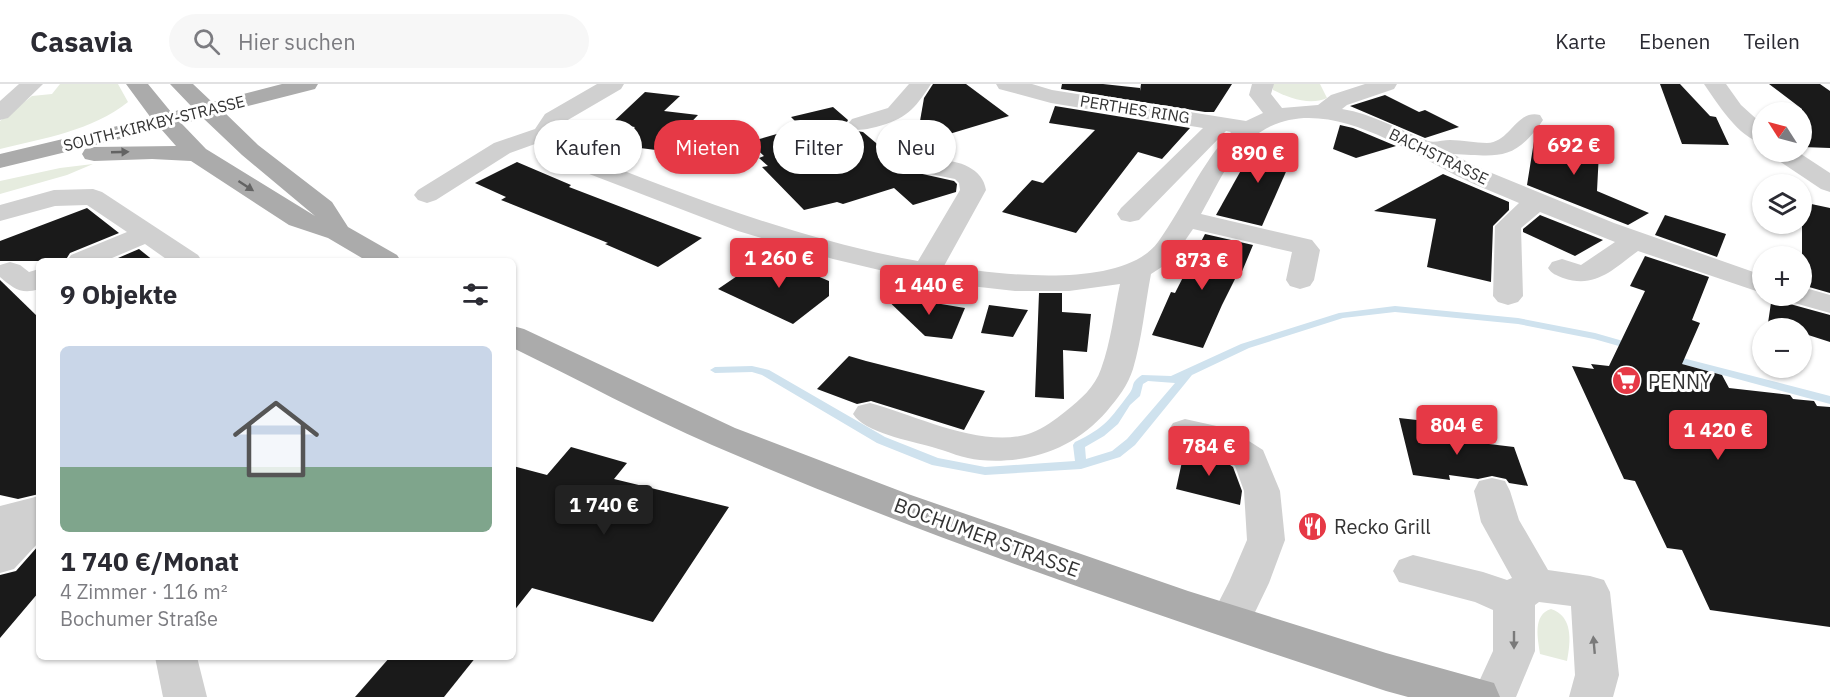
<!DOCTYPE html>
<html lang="de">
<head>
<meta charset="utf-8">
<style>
	:root { --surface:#fff; --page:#f7f7f7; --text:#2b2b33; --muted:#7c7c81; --line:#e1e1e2; --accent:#e63946 }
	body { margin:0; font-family:"IBM Plex Sans",sans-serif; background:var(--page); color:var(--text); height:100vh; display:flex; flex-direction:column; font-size:22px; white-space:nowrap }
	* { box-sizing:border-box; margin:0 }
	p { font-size:20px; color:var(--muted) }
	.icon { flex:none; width:33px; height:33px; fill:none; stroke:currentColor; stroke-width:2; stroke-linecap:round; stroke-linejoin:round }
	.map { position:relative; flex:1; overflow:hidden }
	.sheet { position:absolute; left:36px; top:174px; width:480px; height:402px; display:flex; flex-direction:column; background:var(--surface); border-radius:9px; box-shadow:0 2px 4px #0004 }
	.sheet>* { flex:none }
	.top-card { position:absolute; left:534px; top:36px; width:570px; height:54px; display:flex; gap:12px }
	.needle { width:39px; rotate:306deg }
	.fabs { position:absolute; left:1752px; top:18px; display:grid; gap:12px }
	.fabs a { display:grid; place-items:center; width:60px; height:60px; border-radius:50%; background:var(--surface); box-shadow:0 2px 4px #0004; font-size:30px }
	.price { position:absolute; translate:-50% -51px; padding:0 14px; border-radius:6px; background:var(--accent); color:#fff; font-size:20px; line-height:39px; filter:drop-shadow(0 2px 3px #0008) }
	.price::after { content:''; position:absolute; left:50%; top:36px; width:18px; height:14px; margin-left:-9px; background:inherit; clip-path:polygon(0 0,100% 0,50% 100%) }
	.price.selected { background:#222; color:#fff }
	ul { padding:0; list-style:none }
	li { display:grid; align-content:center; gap:12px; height:318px; padding:0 24px }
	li+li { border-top:2px solid var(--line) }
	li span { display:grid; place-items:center; height:186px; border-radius:9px; color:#555 }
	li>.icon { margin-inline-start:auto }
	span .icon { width:108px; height:108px; fill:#fffc; stroke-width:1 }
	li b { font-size:26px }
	h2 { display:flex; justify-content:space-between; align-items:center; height:72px; padding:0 24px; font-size:26px }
	.pill { padding:0 21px; border-radius:27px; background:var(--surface); box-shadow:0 2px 4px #0004; font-size:21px; line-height:54px }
	.pill.selected { background:var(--accent); color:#fff }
	header { display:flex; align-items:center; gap:36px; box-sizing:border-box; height:84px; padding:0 30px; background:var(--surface); border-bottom:2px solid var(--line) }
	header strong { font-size:28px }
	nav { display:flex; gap:33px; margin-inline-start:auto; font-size:21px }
	.search { width:420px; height:54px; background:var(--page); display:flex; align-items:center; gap:15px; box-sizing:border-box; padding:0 21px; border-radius:33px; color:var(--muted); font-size:22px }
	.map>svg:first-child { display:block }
	.green { fill:#e6ecdf }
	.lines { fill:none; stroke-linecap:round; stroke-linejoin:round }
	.stream { fill:#cfe2ee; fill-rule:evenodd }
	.building { fill:#1a1a1a }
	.minor { fill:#d0d0d0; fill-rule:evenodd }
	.major { fill:#ababab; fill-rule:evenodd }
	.oneway { fill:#636363 }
	.oneway2 { fill:#7a7a7a }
	.labels { text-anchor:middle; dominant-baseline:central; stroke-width:6; stroke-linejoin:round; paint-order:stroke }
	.far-street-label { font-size:16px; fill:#333; stroke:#fff }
	.poi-label { font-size:20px; fill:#333; stroke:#fff; text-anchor:start }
	.street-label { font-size:20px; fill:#333; stroke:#fff }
</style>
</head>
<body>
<header>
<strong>Casavia</strong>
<div class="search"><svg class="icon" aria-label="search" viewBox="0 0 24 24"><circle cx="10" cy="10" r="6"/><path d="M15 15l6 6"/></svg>Hier suchen</div>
<nav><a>Karte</a><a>Ebenen</a><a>Teilen</a></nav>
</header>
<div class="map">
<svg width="1830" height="613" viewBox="0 0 1830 613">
	<rect width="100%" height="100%" fill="#fff"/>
	<g class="green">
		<path d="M60,0H118L128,18C91,47 45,54 0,65V37L32,12L52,10Z"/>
		<path d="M1273,0H1320L1327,14C1310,22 1289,14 1273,6Z"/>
		<path d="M93,80L67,91L0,110V97L60,84Z"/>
		<path d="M1551,525C1573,532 1571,557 1567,577L1540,570C1538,555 1532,531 1551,525Z"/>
	</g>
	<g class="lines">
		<g class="stream">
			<path d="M1395,222L1518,234L1595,249L1637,261L1638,263L1633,266L1594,255L1518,240L1395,228L1343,234L1249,264L1192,291L1135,361L1120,373L1081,385L985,391L932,381L877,359L762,291L752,288L715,289L710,286L715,283L752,282L769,286L885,353L938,374L985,383L1075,377L1073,361L1075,358C1105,344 1110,335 1129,310C1136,301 1129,300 1142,291L1171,292L1241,260L1339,229ZM1148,297L1175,299L1127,355L1112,367L1086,375L1085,363L1104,352L1118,340L1130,321L1140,312L1143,300Z"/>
			<path d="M1671,271L1830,312V320L1667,276L1666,274L1667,272Z"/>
		</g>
	</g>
	<g class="building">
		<path d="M933,0H966L1009,32L916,60L924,14Z"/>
		<path d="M1062,0H1103L1140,4V7L1141,0H1232L1214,28H1205L1061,5Z"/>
		<path d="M1660,0H1680L1710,32L1716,33L1729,61L1682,60Z"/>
		<path d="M1769,0H1820L1830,7V64L1802,63V25Z"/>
		<path d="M645,8L680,12L664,27L698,31L664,67L616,61L635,43L611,40Z"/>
		<path d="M1385,11L1419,28L1425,26L1459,43L1425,54L1350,22Z"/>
		<path d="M1055,22L1190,44L1162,75L1138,68L1076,149L1002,128L1032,96L1043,99L1095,46L1049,39Z"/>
		<path d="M833,23L848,36L846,40L850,46L863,48L882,64L905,58L926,75L920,76L915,82L918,89L954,97L957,100L956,108L913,121L894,104L843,120L837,118L804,126L762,83L768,82L759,74L764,72L749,58L801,43L791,33Z"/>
		<path d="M1340,41L1353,44L1396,62L1356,74L1333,65Z"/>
		<path d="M1538,46L1584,56L1599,68L1597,107L1649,129L1628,141L1527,101L1535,51Z"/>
		<path d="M1266,56L1296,65L1262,142L1216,131L1249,72Z"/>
		<path d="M517,78L571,101L569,103L702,154L658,183L605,160L608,159L501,116L506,113L475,99Z"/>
		<path d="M1443,90L1509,118V126L1493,142L1491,198L1427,183L1436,135L1374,127Z"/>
		<path d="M1802,118L1830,124V209L1802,201V172H1778L1779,165L1802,171Z"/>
		<path d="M87,124L119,149L70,169L65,177H0V157Z"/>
		<path d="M1540,131L1603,156L1575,172L1523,148V145Z"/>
		<path d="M1665,131L1726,150L1717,173L1655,151Z"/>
		<path d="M1205,150L1253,161L1241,190L1238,189L1222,221L1203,264L1152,251L1171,208L1175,209Z"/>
		<path d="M139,165L154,177H111Z"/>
		<path d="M768,171L829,197V212L793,240L718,205Z"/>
		<path d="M1645,172L1709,193L1692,236L1700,239L1682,280L1722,291L1729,304L1790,311L1793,315L1814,317L1817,322L1830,323V543L1710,526L1682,466L1667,464L1635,397L1624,395L1572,282L1594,285L1591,280L1609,282L1645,207L1630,202Z"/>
		<path d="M0,196L39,234V410L18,415L0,411Z"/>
		<path d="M1039,209H1062V228L1091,230L1087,268L1063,266L1064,315L1035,313Z"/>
		<path d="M881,210L965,224L952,255L925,252Z"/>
		<path d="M1772,212H1785L1790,220L1830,231V258L1802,249V244H1787L1768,239Z"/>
		<path d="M989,221L1028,226L1013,253L981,249Z"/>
		<path d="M849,272L866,277L985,307L964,346L871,317L857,320L817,305Z"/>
		<path d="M1399,334L1435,338L1439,354L1514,363L1528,402L1509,399L1506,395L1492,392L1478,395L1449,391L1450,396L1413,391Z"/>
		<path d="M571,363L627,379L614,395L729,423L653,538L532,504L513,528V382L547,391Z"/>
		<path d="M1185,364L1217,372L1233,383L1242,407L1240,421L1176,405Z"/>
		<path d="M39,461V508L0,554V491L16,487Z"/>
		<path d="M390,573H476L444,613H355Z"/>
	</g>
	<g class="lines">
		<g class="minor">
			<path d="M19,0H43L8,34L0,36V17Z"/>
			<path d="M597,0H624L621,5L561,40L555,50L558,59L568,65C682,110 797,155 918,177L960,106L959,99L955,95L920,88L917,83L920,78C943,72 982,78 986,106L944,182C996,190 1122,207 1158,158C1184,122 1200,81 1231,48L1226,47L1139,136L1130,138L1121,136L1117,130L1121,124L1203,44L1051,19L999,5L996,0H1032L1052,6L1246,37L1263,29L1249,11L1252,0H1274L1271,10L1282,24L1318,21L1331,11L1365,0H1397L1394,5L1347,21L1342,25C1373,30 1399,46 1428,57C1434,59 1443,56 1450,56C1463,56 1475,59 1487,59C1511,58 1516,25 1540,31L1543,36C1514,78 1499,72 1453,70L1477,83L1614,139L1762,191V209L1638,167C1613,185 1596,205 1563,194C1556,191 1552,190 1548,184L1552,178L1562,175L1581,181L1615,158L1540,128L1521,144L1523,212L1518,218L1508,221L1498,218L1493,212L1495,142L1519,119C1499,110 1477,102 1457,92C1398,61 1309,0 1248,58C1226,78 1215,106 1201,130L1312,156L1320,166L1314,196L1310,202L1300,205L1290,202L1286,196L1292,168L1193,145L1171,177L1151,190C1145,221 1142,255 1133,285C1128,301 1118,314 1107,327C1074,365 1030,380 980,376C964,375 947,367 932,363C910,357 864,348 853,330L858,322L870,319C915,331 984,366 1031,349C1044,344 1055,336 1066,327C1080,316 1095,303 1101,285C1111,258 1114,228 1120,200L1069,207H1015L926,197L892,189L833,175L738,147L550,75L540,68L535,60L510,69L436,116L427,119L418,116L414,111L418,106L494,59L535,45L545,30Z"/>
			<path d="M909,0H931C914,26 906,35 876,43C867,45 861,47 852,45L848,40L852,35L888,24Z"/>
			<path d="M1704,0H1726L1741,21L1762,40V59C1739,54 1717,19 1704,0Z"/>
			<path d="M1770,68H1798L1830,89V108L1821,105L1773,73Z"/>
			<path d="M93,105L102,108L198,171L202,177H169L145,160L105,177H67L71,171L127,148L87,121L55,122L0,137V121L54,106Z"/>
			<path d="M10,178L20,181L29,188L39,185V205C21,211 13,204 0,193V181Z"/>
			<path d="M1802,203L1830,211V229L1791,218L1787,212H1802Z"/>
			<path d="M1185,335L1230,345L1263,366L1280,407L1285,456L1269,499L1245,549L1230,554L1215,549L1209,537L1229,498L1247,456L1244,407L1235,382L1208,363L1173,355L1168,347L1173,339Z"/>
			<path d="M1492,394L1505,397L1510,407L1519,436L1548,486L1590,492L1604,496L1610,508L1619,591L1613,613H1569L1575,591L1571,522L1539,518L1535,521V567L1516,613H1472L1493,567V526L1475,518L1399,498L1393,487L1399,476L1413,471L1483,488L1507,496L1512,494L1481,438L1474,407L1479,397Z"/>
			<path d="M39,412V458L14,485L0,489V422Z"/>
			<path d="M155,573H197L207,613H163Z"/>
		</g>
		<g class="major">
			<path d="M126,0H148L171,28L192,23L170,0H193L212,18L282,0H318L315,5L224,28L258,61L332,118L348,143L397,171L401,177H367L328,154L289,141L191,77L152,75L94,77L85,75L82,70L85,65L94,63L176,62L161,45L0,84V70L151,34ZM203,34L242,71L315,132L206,65L182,40Z"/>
			<path d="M513,242L524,245L735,344L908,410L1188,507L1386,569L1494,599L1500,613H1408L1386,607C1159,532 932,456 712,361C645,332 579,296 513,264Z"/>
		</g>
	</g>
	<defs><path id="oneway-solid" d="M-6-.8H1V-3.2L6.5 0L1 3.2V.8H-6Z" transform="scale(1.5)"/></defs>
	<g class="oneway">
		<use href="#oneway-solid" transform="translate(120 68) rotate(-2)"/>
		<use href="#oneway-solid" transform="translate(246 102) rotate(33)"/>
	</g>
	<g class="oneway2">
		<use href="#oneway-solid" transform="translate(1514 556) rotate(90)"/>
		<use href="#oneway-solid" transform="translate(1594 561) rotate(-95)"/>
	</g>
	<defs>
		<symbol id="supermarket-disc" viewBox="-11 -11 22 22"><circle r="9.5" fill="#e63946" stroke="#fff"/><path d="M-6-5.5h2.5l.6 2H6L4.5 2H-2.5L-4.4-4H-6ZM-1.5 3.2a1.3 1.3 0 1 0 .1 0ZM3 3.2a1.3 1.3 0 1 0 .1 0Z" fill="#fff"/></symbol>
		<symbol id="restaurant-disc" viewBox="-11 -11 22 22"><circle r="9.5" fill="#e63946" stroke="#fff"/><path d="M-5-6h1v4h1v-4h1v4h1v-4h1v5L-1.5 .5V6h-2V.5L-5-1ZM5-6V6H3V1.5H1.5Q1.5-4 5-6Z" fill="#fff"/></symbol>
	</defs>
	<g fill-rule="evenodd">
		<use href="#supermarket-disc" x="1610" y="280" width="33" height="33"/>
		<use href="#restaurant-disc" x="1296" y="426" width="33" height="33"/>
	</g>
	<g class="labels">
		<g class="far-street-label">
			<text transform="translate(1135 25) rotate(9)">PERTHES RING</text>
			<text transform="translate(154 39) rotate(-14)">SOUTH-KIRKBY-STRASSE</text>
			<text transform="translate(1439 72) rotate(26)">BACHSTRASSE</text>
		</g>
		<g class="poi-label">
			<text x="1648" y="297">PENNY</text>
			<text x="1334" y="442">Recko Grill</text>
		</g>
		<g class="street-label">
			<text transform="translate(987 453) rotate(20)">BOCHUMER STRASSE</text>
		</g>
	</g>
</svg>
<div class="fabs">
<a><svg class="needle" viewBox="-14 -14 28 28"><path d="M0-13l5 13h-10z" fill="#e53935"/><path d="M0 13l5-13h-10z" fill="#7c7c81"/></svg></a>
<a><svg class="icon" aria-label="layers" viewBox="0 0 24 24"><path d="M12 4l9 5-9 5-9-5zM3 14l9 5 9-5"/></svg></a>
<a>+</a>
<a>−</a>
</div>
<b class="price" style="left:1574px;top:92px">692 €</b>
<b class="price" style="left:1258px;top:100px">890 €</b>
<b class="price" style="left:779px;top:205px">1 260 €</b>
<b class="price" style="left:1202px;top:207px">873 €</b>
<b class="price" style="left:929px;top:232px">1 440 €</b>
<b class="price" style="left:1457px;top:372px">804 €</b>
<b class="price" style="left:1718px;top:377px">1 420 €</b>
<b class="price" style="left:1209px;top:393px">784 €</b>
<b class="price selected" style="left:604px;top:452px">1 740 €</b>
<div class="top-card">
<a class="pill">Kaufen</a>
<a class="pill selected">Mieten</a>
<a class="pill">Filter</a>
<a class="pill">Neu</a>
</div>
<section class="sheet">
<h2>9 Objekte<svg class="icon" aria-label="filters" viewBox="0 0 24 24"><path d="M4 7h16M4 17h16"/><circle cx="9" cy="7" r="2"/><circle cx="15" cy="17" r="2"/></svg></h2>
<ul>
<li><span style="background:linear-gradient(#c9d6e8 65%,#7fa58c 0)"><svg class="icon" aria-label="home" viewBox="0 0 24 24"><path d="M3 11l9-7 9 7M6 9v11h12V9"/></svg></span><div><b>1 740 €/Monat</b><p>4 Zimmer · 116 m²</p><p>Bochumer Straße</p></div></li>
</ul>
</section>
</div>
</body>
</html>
